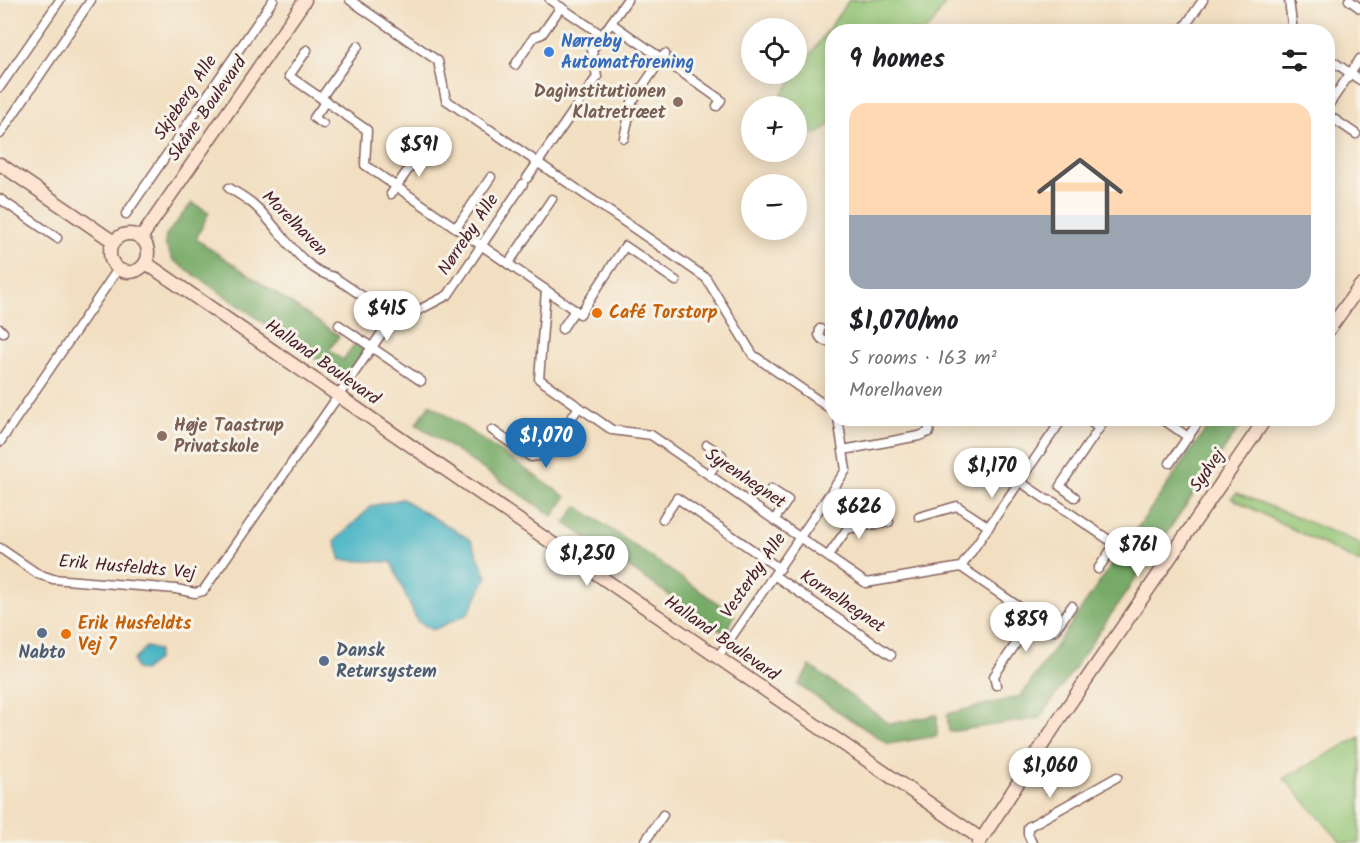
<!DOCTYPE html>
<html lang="en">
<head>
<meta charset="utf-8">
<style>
	:root { --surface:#fff; --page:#f2f2f2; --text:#202124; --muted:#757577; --accent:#1f6fb2 }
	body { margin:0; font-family:Kalam,sans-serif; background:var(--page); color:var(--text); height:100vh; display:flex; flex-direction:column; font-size:22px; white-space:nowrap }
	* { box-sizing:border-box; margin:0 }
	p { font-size:20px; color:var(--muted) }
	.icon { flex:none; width:33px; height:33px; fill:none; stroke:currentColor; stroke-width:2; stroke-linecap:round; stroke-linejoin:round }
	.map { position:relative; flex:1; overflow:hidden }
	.panel { position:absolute; left:825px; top:24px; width:510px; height:402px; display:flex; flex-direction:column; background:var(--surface); border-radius:24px; box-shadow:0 3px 15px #0003 }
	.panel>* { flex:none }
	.controls { position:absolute; left:741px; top:18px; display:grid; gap:12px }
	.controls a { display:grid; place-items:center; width:66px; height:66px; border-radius:50%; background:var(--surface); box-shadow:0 3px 15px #0003; font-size:30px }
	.price { position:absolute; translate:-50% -51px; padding:0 14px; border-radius:21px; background:#fff; color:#222; font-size:20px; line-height:39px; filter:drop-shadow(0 2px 3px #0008) }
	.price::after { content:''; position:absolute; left:50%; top:36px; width:18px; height:14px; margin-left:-9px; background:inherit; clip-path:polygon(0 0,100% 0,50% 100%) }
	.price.active { background:var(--accent); color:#fff }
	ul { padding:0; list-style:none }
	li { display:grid; align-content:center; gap:12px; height:318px; padding:0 24px }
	li span { display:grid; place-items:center; height:186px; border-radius:18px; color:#555 }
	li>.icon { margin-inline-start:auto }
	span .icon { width:108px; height:108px; fill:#fffc; stroke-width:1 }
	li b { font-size:26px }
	h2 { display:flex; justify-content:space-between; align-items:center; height:72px; padding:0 24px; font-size:26px }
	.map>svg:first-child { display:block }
	.green { fill:#93c575; stroke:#6e7250; stroke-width:1.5 }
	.forest { fill:#76aa66; stroke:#606448; stroke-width:1.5 }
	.water { fill:#48b5c5; stroke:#496a78; stroke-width:1.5 }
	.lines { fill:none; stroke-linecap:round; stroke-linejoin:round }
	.street-casing { stroke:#856260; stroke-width:11 }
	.secondary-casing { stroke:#856260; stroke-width:15 }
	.street { stroke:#fff; stroke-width:8 }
	.secondary { stroke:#fde4d1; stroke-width:12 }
	.shop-dot { fill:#3f7fe0; stroke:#f7f3e8; stroke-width:2 }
	.education-dot { fill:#8d6e63; stroke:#f7f3e8; stroke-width:2 }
	.food-dot { fill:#e8710a; stroke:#f7f3e8; stroke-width:2 }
	.service-dot { fill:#5c6f8a; stroke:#f7f3e8; stroke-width:2 }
	.labels { text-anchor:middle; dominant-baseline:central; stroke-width:6; stroke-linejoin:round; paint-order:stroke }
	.shop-label { font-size:18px; font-weight:bold; fill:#366cbe; stroke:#f7f3e8; text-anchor:start }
	.education-label { font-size:18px; font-weight:bold; fill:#785e54; stroke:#f7f3e8; text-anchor:end }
	.street-label { font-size:18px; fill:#4a1f2b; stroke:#f7f3e8 }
	.food-label { font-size:18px; font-weight:bold; fill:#c56008; stroke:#f7f3e8; text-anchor:start }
	.service-label { font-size:18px; font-weight:bold; fill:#4e5e75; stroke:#f7f3e8; text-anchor:start }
</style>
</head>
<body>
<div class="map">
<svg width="1360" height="843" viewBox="0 0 1360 843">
	<rect width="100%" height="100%" fill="#f7f3e8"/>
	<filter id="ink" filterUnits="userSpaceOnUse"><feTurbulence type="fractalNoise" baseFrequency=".0167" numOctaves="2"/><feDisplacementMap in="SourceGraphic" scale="12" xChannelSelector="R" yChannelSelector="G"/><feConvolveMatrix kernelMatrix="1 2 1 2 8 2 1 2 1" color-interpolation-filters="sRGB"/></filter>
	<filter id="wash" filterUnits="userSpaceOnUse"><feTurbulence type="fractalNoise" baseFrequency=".008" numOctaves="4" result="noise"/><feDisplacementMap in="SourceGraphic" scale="24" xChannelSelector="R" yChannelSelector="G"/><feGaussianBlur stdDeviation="1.35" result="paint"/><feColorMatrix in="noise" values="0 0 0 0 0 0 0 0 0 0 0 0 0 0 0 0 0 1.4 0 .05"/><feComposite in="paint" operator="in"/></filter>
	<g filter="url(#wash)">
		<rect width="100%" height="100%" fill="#f2dfc1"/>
		<g class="green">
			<path d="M849,0H947L934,22L925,31L832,32V123L817,134L804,131L797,134L796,106H774Z"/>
			<path d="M1237,493L1360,543V563L1231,498Z"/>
			<path d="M1360,737V843H1342L1284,778Z"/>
		</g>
		<g class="forest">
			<path d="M192,203L209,212L196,239L339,336L329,350L343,360L353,346L358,345L362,348L363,353L345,379L173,260L165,244L166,235Z"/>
			<path d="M430,404L566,497L553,516L416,424Z"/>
			<path d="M1213,419H1245L1040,718L949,732L947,714L1021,696Z"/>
			<path d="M577,506L735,615L726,632L721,631L565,523Z"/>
			<path d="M810,666L890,724L937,715V736L888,744L798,685Z"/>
		</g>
		<g class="water">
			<path d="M402,499L471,540L487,577L468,614L433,630L417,621L391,562L341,560L335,541L372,506Z"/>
			<path d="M146,647L158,650L157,660L143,671L136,669L133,661Z"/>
		</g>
	</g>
	<g filter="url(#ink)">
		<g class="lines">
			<defs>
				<g id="street">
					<path d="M350,0L438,61L446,100L484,126"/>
					<path d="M550,0L602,35"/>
					<path d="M1289,0L1293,32"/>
					<path d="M1349,0L1360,8"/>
					<path d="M611,23L721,100L717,106"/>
					<path d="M1181,32L1203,0"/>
					<path d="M307,50L289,76L367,130L365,165L546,290L539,379L612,430L651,435L866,583L961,567L1063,418"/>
					<path d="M1328,58L1360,80"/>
					<path d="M515,65L534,37L542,34L561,7"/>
					<path d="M0,87L60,0"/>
					<path d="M321,98L358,46"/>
					<path d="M1328,106L1360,59"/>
					<path d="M1328,115L1356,134"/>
					<path d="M323,124L314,118L326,101"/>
					<path d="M489,129L553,173"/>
					<path d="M0,134L91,0"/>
					<path d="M624,138L632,102L665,54"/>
					<path d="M558,176L706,278L753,355L832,410"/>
					<path d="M527,178L597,77L592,50L627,0"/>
					<path d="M229,188C237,193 246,198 253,204C279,226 300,270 334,277L392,316L395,322"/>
					<path d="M391,194L420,153"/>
					<path d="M0,199L57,238"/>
					<path d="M126,214L273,0"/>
					<path d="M456,228L491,177"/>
					<path d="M508,264L552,199"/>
					<path d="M546,290L580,314L625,246L676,281"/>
					<path d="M339,325L421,381"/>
					<path d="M0,329L3,332"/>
					<path d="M562,329L575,310"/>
					<path d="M820,329L819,335C822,341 825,342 832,341"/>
					<path d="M1085,418L1099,428"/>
					<path d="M1161,418L1188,437"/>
					<path d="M492,430L531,457L546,455L579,407"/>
					<path d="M0,442L118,269"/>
					<path d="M707,445L722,455L709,474"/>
					<path d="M843,450L919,436L929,432V418"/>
					<path d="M1170,463L1199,421"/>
					<path d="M1016,479L1047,500L1052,501L1115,544L1098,569"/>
					<path d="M771,489L788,500L775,519"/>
					<path d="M1075,497L1060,486L1106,418"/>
					<path d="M919,517L957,506L989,527"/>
					<path d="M663,519L677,498L780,569"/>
					<path d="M0,548L38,574L53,579L176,589L195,593L203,591L386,327L448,295L523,184"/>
					<path d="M828,556L847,529L889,522"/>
					<path d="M961,567L1054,631L1072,606"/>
					<path d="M775,576L891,655"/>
					<path d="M717,658L846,470L838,418"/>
					<path d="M996,685L994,676L1034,617"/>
					<path d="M644,843L663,815"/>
					<path d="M1032,843L1028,834V827L1117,777"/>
				</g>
				<g id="secondary">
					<path d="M0,164L114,242"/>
					<circle cx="129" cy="253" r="19"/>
					<path d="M141,238L305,0"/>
					<path d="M146,263L981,839"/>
					<path d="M1328,331L1360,286"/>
					<path d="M979,843L1062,715L1266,418"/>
				</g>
			</defs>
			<use href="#street" class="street-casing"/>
			<use href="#secondary" class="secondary-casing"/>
			<use href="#street" class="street"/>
			<use href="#secondary" class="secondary"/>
		</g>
	</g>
	<circle class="shop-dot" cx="549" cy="52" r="6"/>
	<g class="education-dot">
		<circle cx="678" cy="102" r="6"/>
		<circle cx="162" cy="436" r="6"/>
	</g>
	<g class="food-dot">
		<circle cx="597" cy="313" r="6"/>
		<circle cx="66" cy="634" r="6"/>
	</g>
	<g class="service-dot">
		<circle cx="42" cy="633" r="6"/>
		<circle cx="324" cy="661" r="6"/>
	</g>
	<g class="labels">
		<g class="shop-label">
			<text x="561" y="42">Nørreby<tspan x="561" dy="21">Automatforening</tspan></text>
		</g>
		<g class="education-label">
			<text x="666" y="92">Daginstitutionen<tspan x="666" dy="21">Klatretræet</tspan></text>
			<text x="174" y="426" text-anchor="start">Høje Taastrup<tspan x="174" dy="21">Privatskole</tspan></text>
		</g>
		<g class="street-label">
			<text transform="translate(186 98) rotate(-56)">Skjeberg Alle</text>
			<text transform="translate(208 109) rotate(-55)">Skåne Boulevard</text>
			<text transform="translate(294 224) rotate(45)">Morelhaven</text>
			<text transform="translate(469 235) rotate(-56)">Nørreby Alle</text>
			<text transform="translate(322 363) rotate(35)">Halland Boulevard</text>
			<text transform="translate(1208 471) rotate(-55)">Sydvej</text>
			<text transform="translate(745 479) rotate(34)">Syrenhegnet</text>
			<text transform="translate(127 568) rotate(5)">Erik Husfeldts Vej</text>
			<text transform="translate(754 576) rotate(-55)">Vesterby Alle</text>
			<text transform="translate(842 602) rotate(34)">Kornelhegnet</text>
			<text transform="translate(721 639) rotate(35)">Halland Boulevard</text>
		</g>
		<g class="food-label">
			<text x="609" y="313">Café Torstorp</text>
			<text x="78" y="624">Erik Husfeldts<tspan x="78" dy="21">Vej 7</tspan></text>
		</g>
		<g class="service-label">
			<text x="336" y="651">Dansk<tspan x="336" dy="21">Retursystem</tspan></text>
			<text x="42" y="653" text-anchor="middle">Nabto</text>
		</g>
	</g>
</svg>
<div class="controls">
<a><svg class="icon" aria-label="locate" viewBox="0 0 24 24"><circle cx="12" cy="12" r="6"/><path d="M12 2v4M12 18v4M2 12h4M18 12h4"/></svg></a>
<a>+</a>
<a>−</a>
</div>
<b class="price" style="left:419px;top:178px">$591</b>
<b class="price" style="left:387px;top:342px">$415</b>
<b class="price active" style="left:546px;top:469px">$1,070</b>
<b class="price" style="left:992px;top:499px">$1,170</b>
<b class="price" style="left:859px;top:540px">$626</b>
<b class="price" style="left:1138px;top:578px">$761</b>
<b class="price" style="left:587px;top:587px">$1,250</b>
<b class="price" style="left:1026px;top:653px">$859</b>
<b class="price" style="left:1050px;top:799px">$1,060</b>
<section class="panel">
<h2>9 homes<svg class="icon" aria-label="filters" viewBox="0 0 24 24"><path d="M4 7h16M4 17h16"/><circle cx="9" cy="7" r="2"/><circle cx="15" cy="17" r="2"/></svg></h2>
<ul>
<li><span style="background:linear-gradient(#ffd9b3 60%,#9aa5b1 0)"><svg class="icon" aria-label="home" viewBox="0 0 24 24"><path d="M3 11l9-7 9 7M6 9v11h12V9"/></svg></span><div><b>$1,070/mo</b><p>5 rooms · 163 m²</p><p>Morelhaven</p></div></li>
</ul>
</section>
</div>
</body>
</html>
